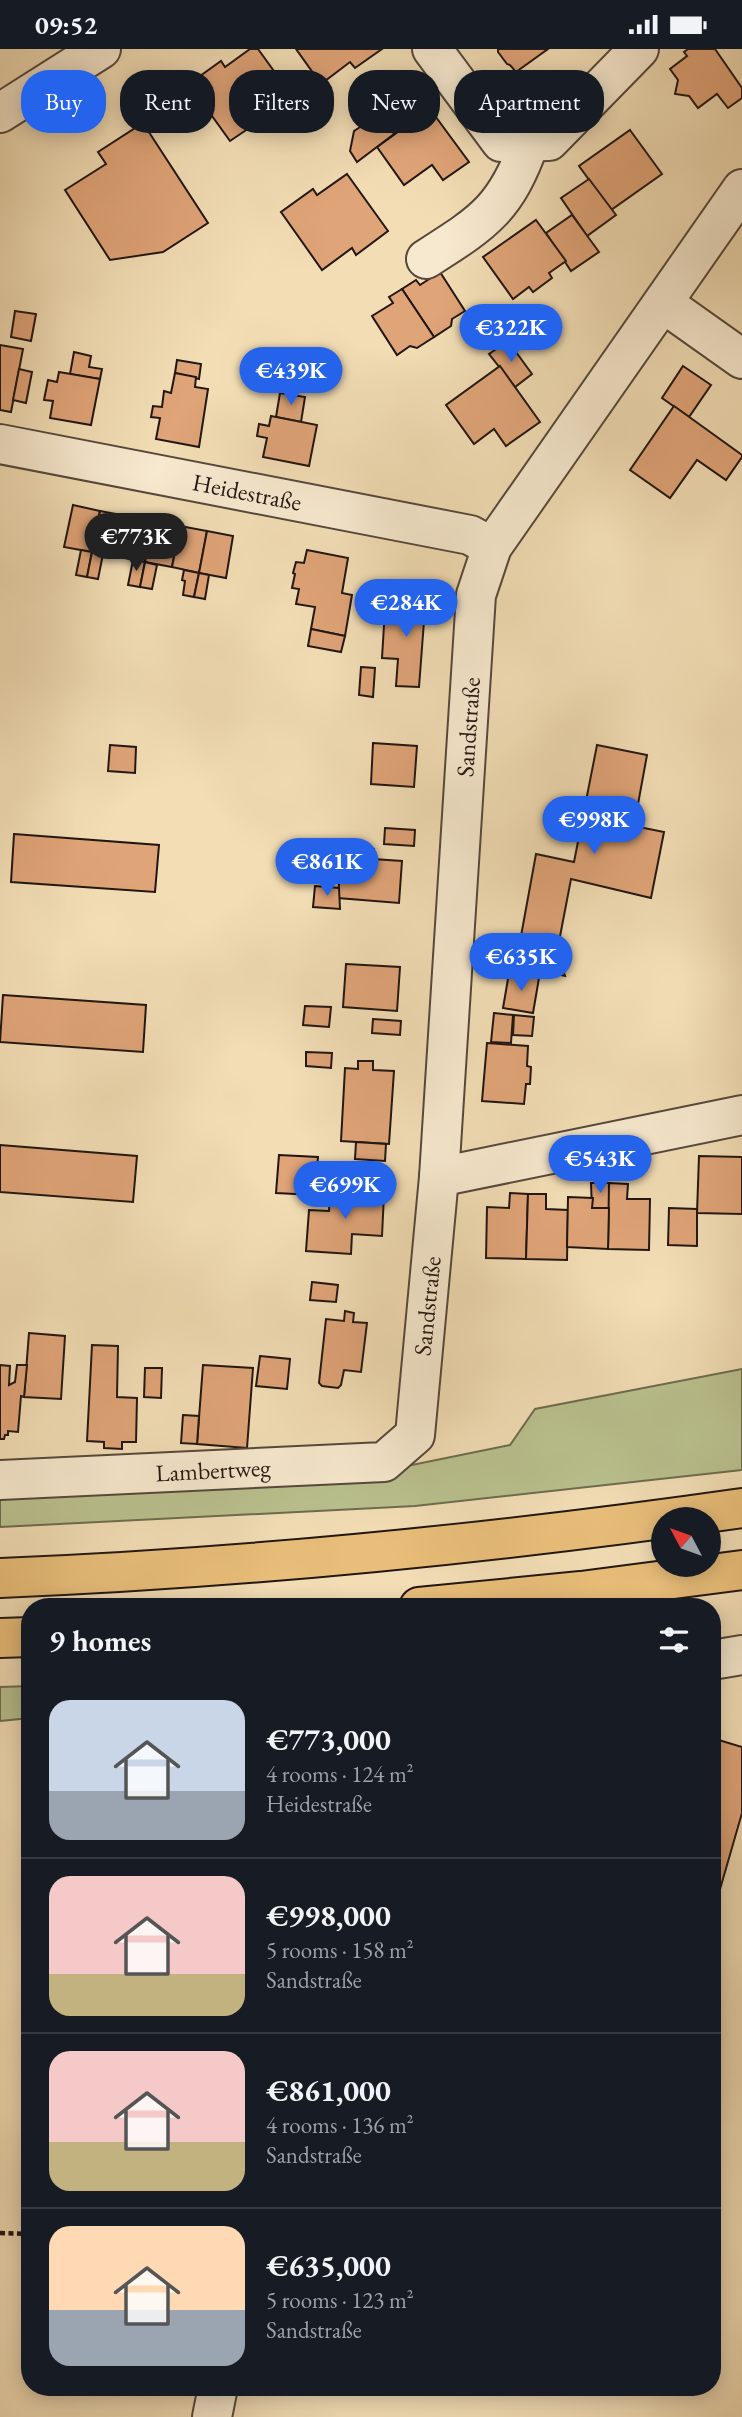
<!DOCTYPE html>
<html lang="en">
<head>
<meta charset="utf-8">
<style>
	:root { --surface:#171b24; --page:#242831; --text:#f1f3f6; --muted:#9ea1a6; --line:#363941; --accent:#2563eb }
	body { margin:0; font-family:"EB Garamond",serif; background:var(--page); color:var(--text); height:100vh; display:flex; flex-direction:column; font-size:26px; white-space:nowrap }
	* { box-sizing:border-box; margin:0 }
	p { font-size:23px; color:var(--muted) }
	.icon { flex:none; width:38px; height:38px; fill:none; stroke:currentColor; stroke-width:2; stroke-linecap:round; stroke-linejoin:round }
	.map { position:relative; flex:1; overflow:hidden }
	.side { position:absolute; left:21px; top:1549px; width:700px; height:798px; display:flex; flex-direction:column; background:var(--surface); border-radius:28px; box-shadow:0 4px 18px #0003 }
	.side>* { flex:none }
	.top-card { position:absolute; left:21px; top:21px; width:700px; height:63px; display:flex; gap:14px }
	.needle { width:46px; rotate:311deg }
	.tools { position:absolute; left:651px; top:1458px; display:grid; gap:14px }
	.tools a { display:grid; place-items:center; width:70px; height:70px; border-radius:50%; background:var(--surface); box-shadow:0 4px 18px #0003; font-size:35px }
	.price { position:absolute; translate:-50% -60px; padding:0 16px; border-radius:24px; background:var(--accent); color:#fff; font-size:23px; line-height:46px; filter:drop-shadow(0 2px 4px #0008) }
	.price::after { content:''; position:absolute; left:50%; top:42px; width:21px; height:16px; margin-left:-10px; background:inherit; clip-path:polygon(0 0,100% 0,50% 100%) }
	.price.selected { background:#222; color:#fff }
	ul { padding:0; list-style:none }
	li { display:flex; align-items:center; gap:21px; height:175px; padding:0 28px }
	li+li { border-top:2px solid var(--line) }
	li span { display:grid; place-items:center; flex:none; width:196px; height:140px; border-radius:21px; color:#555 }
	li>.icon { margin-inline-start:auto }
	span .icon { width:84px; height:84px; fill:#fffc; stroke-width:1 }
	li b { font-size:30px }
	h2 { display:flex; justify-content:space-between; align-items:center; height:84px; padding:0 28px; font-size:30px }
	.chip { padding:0 24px; border-radius:28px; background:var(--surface); box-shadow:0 4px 18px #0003; font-size:24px; line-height:63px }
	.chip.selected { background:var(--accent); color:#fff }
	.status { display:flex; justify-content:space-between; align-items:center; height:49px; padding:0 35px; background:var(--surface); direction:ltr }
	.status svg { height:19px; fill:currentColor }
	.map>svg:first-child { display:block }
	.green { fill:#b9c18e; stroke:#6d6c50; stroke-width:2 }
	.building { fill:#dfa478; stroke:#211612; stroke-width:2 }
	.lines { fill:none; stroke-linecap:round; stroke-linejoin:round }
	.minor-casing { stroke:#55483b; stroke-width:42 }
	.highway-casing { stroke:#211612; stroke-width:42 }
	.path { stroke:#211612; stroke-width:4.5; stroke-dasharray:5 3.5; stroke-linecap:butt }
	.minor { stroke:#f7e9cf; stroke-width:38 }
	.highway { stroke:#e9be7a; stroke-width:38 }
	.labels { text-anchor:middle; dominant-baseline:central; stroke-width:6; stroke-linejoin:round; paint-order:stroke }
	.street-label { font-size:24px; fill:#211612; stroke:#f7e9cf }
</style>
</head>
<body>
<div class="status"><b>09:52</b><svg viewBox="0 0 49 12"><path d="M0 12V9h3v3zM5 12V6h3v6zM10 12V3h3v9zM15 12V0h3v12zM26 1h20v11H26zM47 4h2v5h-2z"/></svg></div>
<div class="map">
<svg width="742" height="2368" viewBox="0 0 742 2368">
	<rect width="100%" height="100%" fill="#f2ddb5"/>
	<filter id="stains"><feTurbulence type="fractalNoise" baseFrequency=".00286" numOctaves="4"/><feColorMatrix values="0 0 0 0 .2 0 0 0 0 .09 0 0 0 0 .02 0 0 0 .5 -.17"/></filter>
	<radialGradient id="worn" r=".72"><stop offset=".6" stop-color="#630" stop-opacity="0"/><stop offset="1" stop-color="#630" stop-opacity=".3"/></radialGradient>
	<g class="green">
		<path d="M742,1320V1421L415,1457L0,1478V1450L402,1418L510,1396L535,1360Z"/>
		<path d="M30,1637V1669L0,1672V1638Z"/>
	</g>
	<g class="building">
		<path d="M250,0H258L297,54L265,77L261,71L230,92L189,35L221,12L225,18Z"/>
		<path d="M296,0H382L355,19L350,13L321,35Z"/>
		<path d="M498,0H548L516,23L510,16L507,15L498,3Z"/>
		<path d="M688,0H715L742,39V49L728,59L717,45L698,59L689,47L675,45L678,31L670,20L687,7L684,3Z"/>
		<path d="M430,60L469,113L443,131L432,116L404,136L377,98Z"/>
		<path d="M380,65L394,85L357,113L350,102L354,82Z"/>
		<path d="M143,74L208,174L163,203L110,211L65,141L106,115L98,103Z"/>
		<path d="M630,81L662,125L611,161L579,117Z"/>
		<path d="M347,125L388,182L356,206L352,199L322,221L281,163L313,140L317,146Z"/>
		<path d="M589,130L616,166L587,187L561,149Z"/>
		<path d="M572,166L599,203L571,222L546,184Z"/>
		<path d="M536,171L566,212L549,224L552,229L533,243L529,238L513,250L483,208Z"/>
		<path d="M440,223L465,262L452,270L451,277L434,288L402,240L416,231L420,236Z"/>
		<path d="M402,240L434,288L417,299L410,297L397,306L372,267L393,254L389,248Z"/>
		<path d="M15,262L36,265L31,292L11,288Z"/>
		<path d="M508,292L532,325L515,338L489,305Z"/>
		<path d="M0,296L23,300L11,363L0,361Z"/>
		<path d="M74,303L91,307L89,318L102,320L100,330L70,325Z"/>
		<path d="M177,311L201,315L199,330L175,324Z"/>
		<path d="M500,317L540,373L506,397L494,380L474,395L446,356Z"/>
		<path d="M683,317L711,336L689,368L662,349Z"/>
		<path d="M19,320L32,323L26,354L13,351Z"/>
		<path d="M59,323L100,330L91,376L50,369L53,352L44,351L48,331L57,333Z"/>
		<path d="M175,324L196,328L195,338L208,340L199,398L156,390L160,369L151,368L153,357L162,358L164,342L171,344Z"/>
		<path d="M280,344L305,348L301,373L276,368Z"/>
		<path d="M674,357L742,406V408L726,431L697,411L670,449L630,421Z"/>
		<path d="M271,367L317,376L309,417L263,408L267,389L257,387L259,375L269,377Z"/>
		<path d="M73,456L100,462L92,503L64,498Z"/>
		<path d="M100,462L127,467L119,508L92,503Z"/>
		<path d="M127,467L153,472L145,513L119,508Z"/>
		<path d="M153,472L180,477L172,518L145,513Z"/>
		<path d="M180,477L207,482L199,524L172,518Z"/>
		<path d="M207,482L233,487L226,529L199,524Z"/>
		<path d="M81,501L92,503L87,528L76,526Z"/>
		<path d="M307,501L348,509L342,544L352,546L345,587L311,580L315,558L296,555L299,540L292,539L295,525L293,524L296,513L304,514Z"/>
		<path d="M92,503L103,505L98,530L87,528Z"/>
		<path d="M133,511L145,513L140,538L128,536Z"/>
		<path d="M145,513L157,516L152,540L140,538Z"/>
		<path d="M184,521L199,524L194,548L183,546L185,532L182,531Z"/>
		<path d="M199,524L209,526L205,550L194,548Z"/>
		<path d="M403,544L426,546L419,638L396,637L398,610L382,609L385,560L402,562Z"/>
		<path d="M311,580L345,587L341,603L308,597Z"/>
		<path d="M361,618L375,619L373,648L359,646Z"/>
		<path d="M373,694L417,697L414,738L371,735Z"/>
		<path d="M110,696L136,698L135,724L108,722Z"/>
		<path d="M597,696L647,706L634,777L664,783L651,849L571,830L557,903L569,906L567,908L564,924L565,927L523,918L527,899L519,898L536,805L574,813Z"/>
		<path d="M385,779L415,781L414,797L384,795Z"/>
		<path d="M14,785L159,796L155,843L11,833Z"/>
		<path d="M365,800H374L373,810L402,812L399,854L338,849L341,807L364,809Z"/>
		<path d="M315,837L339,839L340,860L313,858Z"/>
		<path d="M346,915L400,918L397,962L343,958Z"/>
		<path d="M509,924L539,929L533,964L503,959Z"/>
		<path d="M3,946L146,956L143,1003L0,993Z"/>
		<path d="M305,957L331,958L329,978L303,976Z"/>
		<path d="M494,964L513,966L511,994L491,993Z"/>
		<path d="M514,966L534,968L532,987L513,986Z"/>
		<path d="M373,970L401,972L400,986L372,984Z"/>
		<path d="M487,994L528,997L527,1017L531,1018L530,1035H526L524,1055L482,1052Z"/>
		<path d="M306,1003L332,1004L331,1019L306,1017Z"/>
		<path d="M358,1012H373V1021L394,1022L389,1095L341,1092L345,1019L358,1020Z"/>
		<path d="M356,1093L386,1095L385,1112L355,1110Z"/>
		<path d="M0,1096L137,1107L133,1153L0,1143Z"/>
		<path d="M279,1106L318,1108L315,1146L276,1144Z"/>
		<path d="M699,1107L742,1108V1165L697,1164Z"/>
		<path d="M591,1134H609V1159H592Z"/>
		<path d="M609,1134L628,1135L627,1150H650L649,1201L608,1200Z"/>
		<path d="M330,1141L384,1145L382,1187L352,1185L351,1205L306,1202L309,1161L329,1162Z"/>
		<path d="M510,1144L528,1145L526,1210L486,1209L487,1158L509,1159Z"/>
		<path d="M528,1145H546V1160L568,1161L567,1211L526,1210Z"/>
		<path d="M568,1148L593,1149L592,1159H609L608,1200L567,1198Z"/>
		<path d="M669,1159L697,1160V1197L668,1196Z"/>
		<path d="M312,1233L338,1236L336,1253L310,1251Z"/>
		<path d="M345,1262L354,1264L353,1273L367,1274L361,1323L344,1321L341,1336L338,1339L322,1337L319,1334L326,1270L344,1272Z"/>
		<path d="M29,1284L65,1287L61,1350L24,1348Z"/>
		<path d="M92,1296L118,1297L117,1348L137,1349L136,1393H122V1400L104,1399V1393L87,1392Z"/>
		<path d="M260,1307L290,1310L287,1340L256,1337Z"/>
		<path d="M0,1316L10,1317L9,1336L15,1333L17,1316H27L24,1348L21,1347L18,1383L8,1382V1386H5L4,1390H0Z"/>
		<path d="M203,1316L253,1319L247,1399L197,1395Z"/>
		<path d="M145,1319H162L161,1349L144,1348Z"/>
		<path d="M183,1366L199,1367L197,1395L181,1394Z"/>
		<path d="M712,1689L742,1698V1764L712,1868Z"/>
	</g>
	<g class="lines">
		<defs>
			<g id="minor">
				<path d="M432,0L501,93L549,92L639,0"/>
				<path d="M0,64L101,0"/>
				<path d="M426,210C484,173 506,160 530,92"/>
				<path d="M663,254L742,310"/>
				<path d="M0,395L470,486L492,498"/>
				<path d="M439,1128L742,1066"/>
				<path d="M0,1431L384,1413L415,1386L439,1128L476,546L492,498L742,140"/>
				<path d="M712,1611L742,1606"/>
				<path d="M212,2368L218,2338"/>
			</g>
			<g id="highway">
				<path d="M0,1529C248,1519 496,1494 742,1459"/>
				<path d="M419,1558L581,1542L742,1521"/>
				<path d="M0,1589L30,1588"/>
			</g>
		</defs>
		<use href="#minor" class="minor-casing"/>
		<use href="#highway" class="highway-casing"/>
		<path class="path" d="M0,2184L30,2185"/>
		<use href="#minor" class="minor"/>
		<use href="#highway" class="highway"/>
	</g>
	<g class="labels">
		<g class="street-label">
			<text transform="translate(247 443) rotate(11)">Heidestraße</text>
			<text transform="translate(468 678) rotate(-86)">Sandstraße</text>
			<text transform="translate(427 1257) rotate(-84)">Sandstraße</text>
			<text transform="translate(213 1421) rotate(-3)">Lambertweg</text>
		</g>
	</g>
	<rect width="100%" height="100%" filter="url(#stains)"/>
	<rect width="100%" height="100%" fill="url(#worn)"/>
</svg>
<div class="tools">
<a><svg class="needle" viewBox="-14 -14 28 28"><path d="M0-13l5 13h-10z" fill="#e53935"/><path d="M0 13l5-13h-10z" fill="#9ea1a6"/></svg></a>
</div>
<b class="price" style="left:511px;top:315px">€322K</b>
<b class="price" style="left:291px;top:358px">€439K</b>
<b class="price selected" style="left:136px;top:524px">€773K</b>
<b class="price" style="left:406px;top:590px">€284K</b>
<b class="price" style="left:594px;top:807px">€998K</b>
<b class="price" style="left:327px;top:849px">€861K</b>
<b class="price" style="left:521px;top:944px">€635K</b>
<b class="price" style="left:600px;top:1146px">€543K</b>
<b class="price" style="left:345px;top:1172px">€699K</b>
<div class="top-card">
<a class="chip selected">Buy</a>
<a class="chip">Rent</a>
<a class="chip">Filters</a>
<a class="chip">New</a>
<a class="chip">Apartment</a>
</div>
<section class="side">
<h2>9 homes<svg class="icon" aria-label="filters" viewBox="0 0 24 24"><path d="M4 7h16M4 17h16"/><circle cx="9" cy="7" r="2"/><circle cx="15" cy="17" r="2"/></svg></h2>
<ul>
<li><span style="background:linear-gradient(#c9d6e8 65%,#9aa5b1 0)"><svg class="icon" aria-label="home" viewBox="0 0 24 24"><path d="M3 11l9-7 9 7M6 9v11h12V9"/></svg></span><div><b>€773,000</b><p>4 rooms · 124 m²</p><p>Heidestraße</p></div></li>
<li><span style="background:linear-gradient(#f6c9c9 70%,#c2b280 0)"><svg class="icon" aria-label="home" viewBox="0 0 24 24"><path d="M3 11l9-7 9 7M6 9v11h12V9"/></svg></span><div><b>€998,000</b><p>5 rooms · 158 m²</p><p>Sandstraße</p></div></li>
<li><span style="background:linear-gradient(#f6c9c9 65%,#c2b280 0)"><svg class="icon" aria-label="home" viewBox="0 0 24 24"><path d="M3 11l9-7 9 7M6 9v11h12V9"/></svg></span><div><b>€861,000</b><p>4 rooms · 136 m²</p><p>Sandstraße</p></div></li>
<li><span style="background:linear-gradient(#ffd9b3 60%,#9aa5b1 0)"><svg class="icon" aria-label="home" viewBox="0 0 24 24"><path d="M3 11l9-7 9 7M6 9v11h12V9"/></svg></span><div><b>€635,000</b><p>5 rooms · 123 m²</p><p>Sandstraße</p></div></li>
</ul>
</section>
</div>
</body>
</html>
